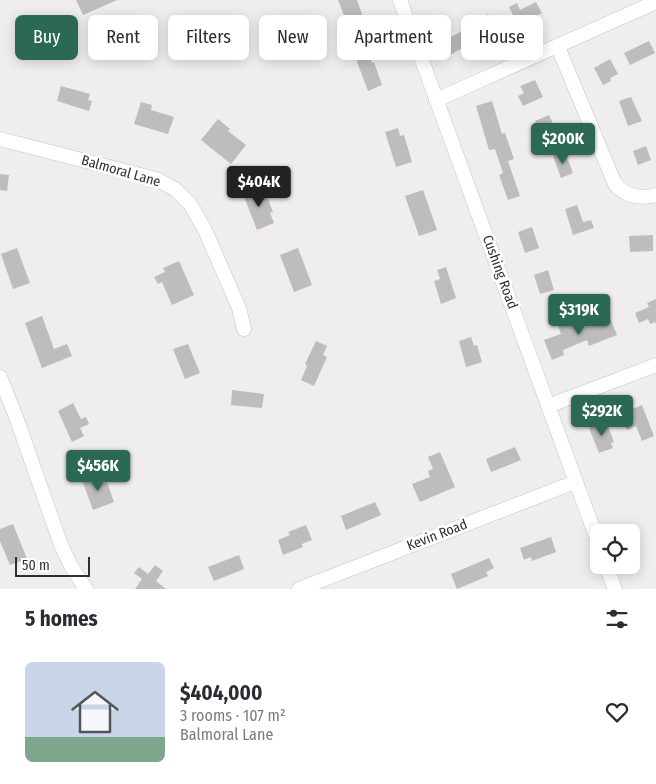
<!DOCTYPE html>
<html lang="en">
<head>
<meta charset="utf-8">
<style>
	:root { --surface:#fff; --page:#f2f2f3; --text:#2b2b33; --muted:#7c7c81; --accent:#2b6955 }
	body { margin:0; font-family:"Fira Sans Condensed",sans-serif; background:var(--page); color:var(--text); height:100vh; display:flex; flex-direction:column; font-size:19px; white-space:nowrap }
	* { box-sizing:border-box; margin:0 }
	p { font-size:16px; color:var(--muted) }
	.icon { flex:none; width:28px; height:28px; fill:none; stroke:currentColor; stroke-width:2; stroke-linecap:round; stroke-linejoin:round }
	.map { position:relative; height:589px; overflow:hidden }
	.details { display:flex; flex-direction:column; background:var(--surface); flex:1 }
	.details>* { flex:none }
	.hud { position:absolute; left:15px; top:15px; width:626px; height:45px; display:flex; gap:10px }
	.tools { position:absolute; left:590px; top:524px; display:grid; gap:10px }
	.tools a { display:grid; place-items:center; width:50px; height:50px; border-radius:8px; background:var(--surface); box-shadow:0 2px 12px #0003; font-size:25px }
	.scale { position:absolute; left:15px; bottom:12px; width:75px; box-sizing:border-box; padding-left:5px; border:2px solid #313030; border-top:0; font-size:14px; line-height:18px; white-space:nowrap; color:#313030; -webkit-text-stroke:4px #fff; paint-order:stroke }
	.price { position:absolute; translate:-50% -42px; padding:0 11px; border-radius:5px; background:var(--accent); color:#fff; font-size:16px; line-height:32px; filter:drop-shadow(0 1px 2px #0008) }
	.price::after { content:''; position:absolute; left:50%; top:30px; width:15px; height:11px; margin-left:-8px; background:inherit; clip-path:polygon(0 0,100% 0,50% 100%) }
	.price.current { background:#222; color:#fff }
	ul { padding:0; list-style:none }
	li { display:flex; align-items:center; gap:15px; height:125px; padding:0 25px }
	li span { display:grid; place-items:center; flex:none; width:140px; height:100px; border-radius:8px; color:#555 }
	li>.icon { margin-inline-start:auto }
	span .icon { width:60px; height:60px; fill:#fffc; stroke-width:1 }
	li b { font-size:21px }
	h2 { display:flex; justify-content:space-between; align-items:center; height:60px; padding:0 25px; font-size:21px }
	.tag { padding:0 18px; border-radius:8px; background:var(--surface); box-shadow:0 2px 12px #0003; font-size:18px; line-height:45px }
	.tag.current { background:var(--accent); color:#fff }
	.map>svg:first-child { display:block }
	.building { fill:#bfbcbd }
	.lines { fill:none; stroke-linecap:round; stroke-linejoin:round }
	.minor-casing { stroke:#c7c3c5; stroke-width:15 }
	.minor { stroke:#fff; stroke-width:14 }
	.labels { text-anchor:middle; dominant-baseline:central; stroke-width:5; stroke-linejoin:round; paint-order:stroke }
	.street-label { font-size:14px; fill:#313030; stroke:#fff }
</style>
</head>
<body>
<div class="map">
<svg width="656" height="589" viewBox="0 0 656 589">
	<rect width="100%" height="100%" fill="#f0edee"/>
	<g class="building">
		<path d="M76,0H117L83,15Z"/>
		<path d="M338,0H357L363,17L347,23Z"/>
		<path d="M536,2L542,13L518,25L509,7L517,3L520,10Z"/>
		<path d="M488,14L492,20L495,18L502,31L485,40L474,21Z"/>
		<path d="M462,31L469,44L450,55L442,42Z"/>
		<path d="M649,41L655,53L630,65L624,53Z"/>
		<path d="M369,54L372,63L374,62L382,85L368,91L356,59Z"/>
		<path d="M610,59L618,74L610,78L611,81L603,85L594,68Z"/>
		<path d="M535,80L543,97L523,106L518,96L524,93L520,86Z"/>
		<path d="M61,86L90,94L88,100L92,101L89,111L57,101Z"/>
		<path d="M631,97L642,121L628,126L619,101Z"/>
		<path d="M492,101L502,134L505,133L514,159L508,161L520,196L508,200L499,175L503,173L495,149L489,150L476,106Z"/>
		<path d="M141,102L152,105L151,110L174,117L168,134L134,124Z"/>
		<path d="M549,115L557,133L543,139L535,121Z"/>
		<path d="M218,119L230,129L228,131L246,145L231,164L201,140Z"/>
		<path d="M398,128L400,136L404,135L412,162L396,167L385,132Z"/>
		<path d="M646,146L651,160L638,165L633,151Z"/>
		<path d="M565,152L573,173L561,178L553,156Z"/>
		<path d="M0,174L9,175L7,191L0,190Z"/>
		<path d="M263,186L273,212L270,213L274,223L257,230L243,194Z"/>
		<path d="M423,190L437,230L419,236L405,196Z"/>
		<path d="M577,205L583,222L591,220L594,228L573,235L565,209Z"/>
		<path d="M532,227L539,248L525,253L518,232Z"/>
		<path d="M653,235V251L630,252L629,236Z"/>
		<path d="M17,248L30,283L13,289L1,254Z"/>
		<path d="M298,248L312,285L294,292L280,255Z"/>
		<path d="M179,261L194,295L172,305L162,282L158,284L154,277L165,272L163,268Z"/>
		<path d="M446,267L456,298L441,304L434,281L440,279L437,270Z"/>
		<path d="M548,270L554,290L540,294L534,275Z"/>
		<path d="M656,299V324L655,322L650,324L648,319L639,323L635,313L649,307L647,303Z"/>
		<path d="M42,316L54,349L67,344L72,356L42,368L25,323Z"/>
		<path d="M609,316L617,335L589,346L587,340L563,350L564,355L552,360L544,340L561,334L558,326L571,321L575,331Z"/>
		<path d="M471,337L474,346L477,345L482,362L466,367L459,341Z"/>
		<path d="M316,341L327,346L323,355L327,357L314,386L301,380L307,366L305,364Z"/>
		<path d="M188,344L200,373L185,379L173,349Z"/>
		<path d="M232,390L264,394L262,408L231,405Z"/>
		<path d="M73,403L81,419L86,417L89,424L80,428L84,436L72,442L58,411Z"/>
		<path d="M642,405L654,436L642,441L636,426L627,430L621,414Z"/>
		<path d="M606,421L614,442L611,443L613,448L599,453L589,428Z"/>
		<path d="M515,447L521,460L491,472L486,459Z"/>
		<path d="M440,452L455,487L420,502L412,484L430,477L428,471L433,469L428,457Z"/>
		<path d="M96,474L100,484L107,482L114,502L93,510L82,480Z"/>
		<path d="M375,502L381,515L346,530L341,516Z"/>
		<path d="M13,524L27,559L10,565L0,541V529Z"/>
		<path d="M306,525L312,540L302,544L303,547L283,555L278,540L290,535L288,532Z"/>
		<path d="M551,537L556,552L532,561L531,557L524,560L520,548Z"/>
		<path d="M239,555L244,569L214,581L208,567Z"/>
		<path d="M489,558L494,568L486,572L488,576L457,589L451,574Z"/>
		<path d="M155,565L163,571L156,581L166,589H135L142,579L134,573L139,567L148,574Z"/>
	</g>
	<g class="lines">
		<defs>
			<g id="minor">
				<path d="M400,0L599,545"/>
				<path d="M558,47L615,184C626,197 640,199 656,195"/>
				<path d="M436,100L656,2"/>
				<path d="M0,139L156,179L175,189L190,204L205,230L239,308L244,329"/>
				<path d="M0,377L16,417L61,545L71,566L86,589"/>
				<path d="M548,406L656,365"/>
				<path d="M606,565L615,589"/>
				<path d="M299,589L575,482"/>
			</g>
		</defs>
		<use href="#minor" class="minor-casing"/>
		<use href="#minor" class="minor"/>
	</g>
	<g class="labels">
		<g class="street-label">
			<text transform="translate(121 171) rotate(16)">Balmoral Lane</text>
			<text transform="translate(500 272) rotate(70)">Cushing Road</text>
			<text transform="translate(437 535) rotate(-21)">Kevin Road</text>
		</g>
	</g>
</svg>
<div class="tools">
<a><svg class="icon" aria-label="locate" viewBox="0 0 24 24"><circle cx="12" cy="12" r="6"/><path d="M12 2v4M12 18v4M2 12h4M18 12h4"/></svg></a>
</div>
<div class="scale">50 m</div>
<b class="price" style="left:563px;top:165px">$200K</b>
<b class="price current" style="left:259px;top:208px">$404K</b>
<b class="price" style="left:579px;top:336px">$319K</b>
<b class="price" style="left:602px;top:437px">$292K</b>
<b class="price" style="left:98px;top:492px">$456K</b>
<div class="hud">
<a class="tag current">Buy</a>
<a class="tag">Rent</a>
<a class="tag">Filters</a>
<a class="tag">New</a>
<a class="tag">Apartment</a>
<a class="tag">House</a>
</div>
</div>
<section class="details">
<h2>5 homes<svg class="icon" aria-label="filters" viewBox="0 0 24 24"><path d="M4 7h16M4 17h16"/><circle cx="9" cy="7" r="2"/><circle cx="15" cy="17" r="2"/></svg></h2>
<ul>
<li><span style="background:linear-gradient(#c9d6e8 75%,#7fa58c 0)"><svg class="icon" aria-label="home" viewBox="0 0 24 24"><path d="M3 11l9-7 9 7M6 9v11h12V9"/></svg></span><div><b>$404,000</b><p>3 rooms · 107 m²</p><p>Balmoral Lane</p></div><svg class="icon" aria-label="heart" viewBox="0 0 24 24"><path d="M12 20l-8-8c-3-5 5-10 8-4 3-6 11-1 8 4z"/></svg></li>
</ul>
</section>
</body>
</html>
